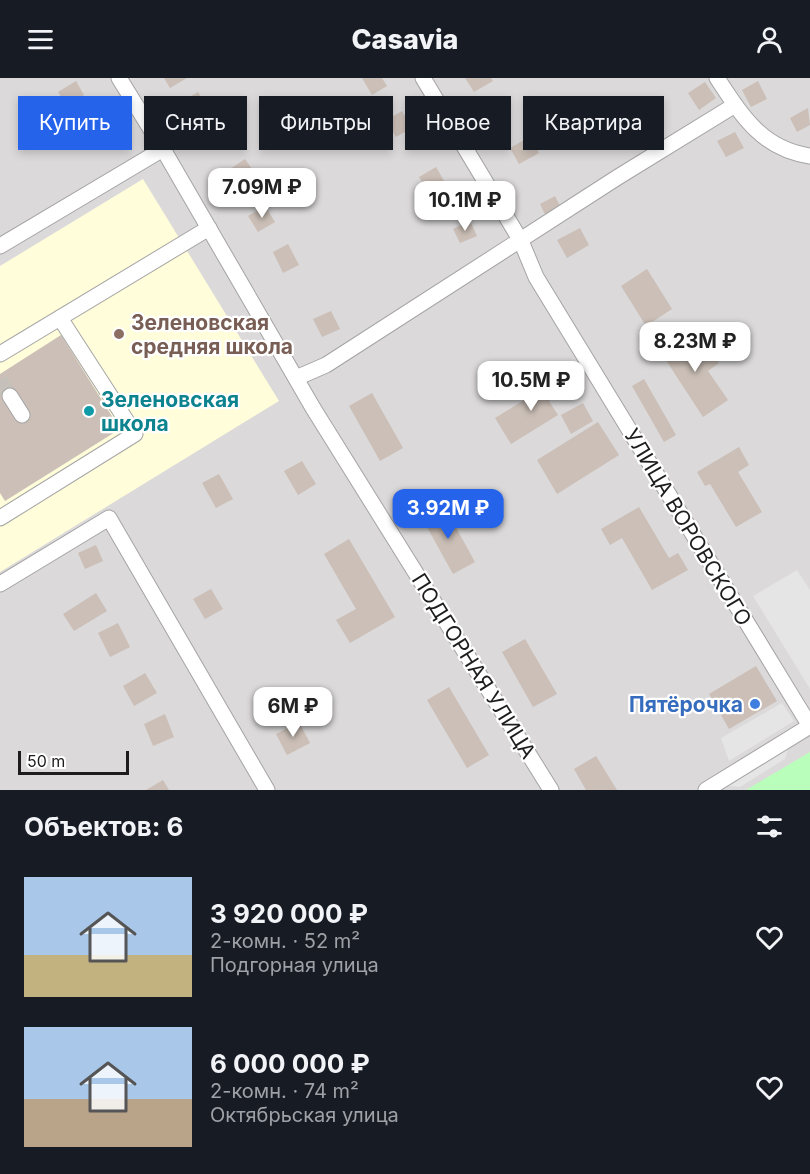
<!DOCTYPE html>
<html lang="ru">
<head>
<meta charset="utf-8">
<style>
	:root { --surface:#171b24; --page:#242831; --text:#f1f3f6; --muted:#9ea1a6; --accent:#2563eb }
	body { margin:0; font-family:Inter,sans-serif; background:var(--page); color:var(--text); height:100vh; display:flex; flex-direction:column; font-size:22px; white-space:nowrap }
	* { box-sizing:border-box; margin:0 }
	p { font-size:20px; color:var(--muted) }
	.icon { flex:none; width:33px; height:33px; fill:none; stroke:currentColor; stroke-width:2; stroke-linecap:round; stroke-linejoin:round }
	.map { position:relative; height:712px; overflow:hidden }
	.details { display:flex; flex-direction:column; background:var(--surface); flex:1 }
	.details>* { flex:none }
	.hud { position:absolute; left:18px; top:18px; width:774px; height:54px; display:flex; gap:12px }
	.scale { position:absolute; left:18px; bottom:15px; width:111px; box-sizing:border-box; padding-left:6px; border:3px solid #1d1d1d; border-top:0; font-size:16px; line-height:21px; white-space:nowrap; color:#1d1d1d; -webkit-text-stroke:4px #fff; paint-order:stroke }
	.price { position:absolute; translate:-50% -51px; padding:0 14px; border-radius:12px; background:#fff; color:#222; font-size:20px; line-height:39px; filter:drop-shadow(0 2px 3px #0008) }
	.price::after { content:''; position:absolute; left:50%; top:36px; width:18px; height:14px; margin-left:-9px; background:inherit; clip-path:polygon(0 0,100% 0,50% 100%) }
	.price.on { background:var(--accent); color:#fff }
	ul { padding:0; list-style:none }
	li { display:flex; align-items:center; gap:18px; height:150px; padding:0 24px }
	li span { display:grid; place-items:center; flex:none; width:168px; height:120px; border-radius:0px; color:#555 }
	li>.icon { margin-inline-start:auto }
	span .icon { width:72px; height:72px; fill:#fffc; stroke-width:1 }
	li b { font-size:26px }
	h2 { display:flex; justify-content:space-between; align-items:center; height:72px; padding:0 24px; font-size:26px }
	.pill { padding:0 21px; border-radius:0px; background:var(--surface); box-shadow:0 3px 9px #0003; font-size:21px; line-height:54px }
	.pill.on { background:var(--accent); color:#fff }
	header { display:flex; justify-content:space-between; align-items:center; height:78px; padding:0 24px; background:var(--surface); font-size:27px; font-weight:800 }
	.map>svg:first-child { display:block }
	.residential { fill:#dbd9da }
	.education { fill:#fffdda }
	.park { fill:#b9febb }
	.parking { fill:#e5e5e5 }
	.building { fill:#cbbfb7 }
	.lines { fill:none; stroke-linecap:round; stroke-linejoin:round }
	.minor-tunnel { stroke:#c5c1ba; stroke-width:15; stroke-dasharray:15 8; stroke-linecap:butt }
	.minor-casing { stroke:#a4a4a4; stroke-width:17 }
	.minor { stroke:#fff; stroke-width:15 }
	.education-dot { fill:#8d6e63; stroke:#fff; stroke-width:2 }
	.culture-dot { fill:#0f9aa8; stroke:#fff; stroke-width:2 }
	.shop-dot { fill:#3f7fe0; stroke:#fff; stroke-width:2 }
	.labels { text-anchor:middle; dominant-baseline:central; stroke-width:4.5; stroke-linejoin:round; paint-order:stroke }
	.education-label { font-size:21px; font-weight:bold; fill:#785e54; stroke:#fff; text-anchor:start }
	.culture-label { font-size:21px; font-weight:bold; fill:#0d838f; stroke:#fff; text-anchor:start }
	.street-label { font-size:21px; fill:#1d1d1d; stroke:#fff }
	.shop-label { font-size:21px; font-weight:bold; fill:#366cbe; stroke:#fff; text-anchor:end }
</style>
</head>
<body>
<header><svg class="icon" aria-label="menu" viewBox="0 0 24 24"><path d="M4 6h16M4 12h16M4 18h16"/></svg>Casavia<svg class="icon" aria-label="person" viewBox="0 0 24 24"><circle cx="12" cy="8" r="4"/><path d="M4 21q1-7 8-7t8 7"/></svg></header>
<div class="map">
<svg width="810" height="712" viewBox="0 0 810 712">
	<rect width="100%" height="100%" fill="#efeae1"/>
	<rect class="residential" x="0" y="0" width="810" height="712"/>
	<path class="education" d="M143,101L279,323L0,494V188Z"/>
	<path class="park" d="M810,674V712H746Z"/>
	<g class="parking">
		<path d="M797,492L810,512V611L753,518Z"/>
		<path d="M782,625L794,643L729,683L721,660Z"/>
		<path d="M790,664L785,681L740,709L719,707Z"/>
	</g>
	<g class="building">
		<path d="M164,0H187L170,10Z"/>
		<path d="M362,0H382L387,8L372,17Z"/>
		<path d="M465,0H491L493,3L474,14Z"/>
		<path d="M76,3L84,17L67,28L58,14Z"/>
		<path d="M758,3L767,21L751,29L742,12Z"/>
		<path d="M705,4L716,20L699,32L688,15Z"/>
		<path d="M198,14L208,31L191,41L181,24Z"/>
		<path d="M808,30L810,47L797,54L790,40Z"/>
		<path d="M402,33L412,50L396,59L386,42Z"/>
		<path d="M735,54L744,70L726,79L717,63Z"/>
		<path d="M531,58L539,75L519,86L510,70Z"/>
		<path d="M245,81L259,101L237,115L224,95Z"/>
		<path d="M436,89L447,108L431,118L419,99Z"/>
		<path d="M555,118L561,130L546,138L540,126Z"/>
		<path d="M265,128L275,144L258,154L248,138Z"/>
		<path d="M470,143L477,158L460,165L453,151Z"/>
		<path d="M580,150L589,167L567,180L557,162Z"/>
		<path d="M288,166L299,187L283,195L273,174Z"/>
		<path d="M647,191L672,231L646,248L621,208Z"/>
		<path d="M331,233L340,251L322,259L313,241Z"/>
		<path d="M682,255L695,274L707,267L719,285L708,293L728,322L703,339L658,270Z"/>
		<path d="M61,257L120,351L5,423L0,415V296Z"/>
		<path d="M562,299L569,311L549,323L558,337L511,366L495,340Z"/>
		<path d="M644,301L676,357L664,364L632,308Z"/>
		<path d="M372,315L403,370L380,383L349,328Z"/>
		<path d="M583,325L593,343L571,356L561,337Z"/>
		<path d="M598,344L619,377L557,416L537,382Z"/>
		<path d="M739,369L749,387L738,394L762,434L736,449L710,406L705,408L697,394Z"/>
		<path d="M302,383L316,406L298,417L284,393Z"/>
		<path d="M219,396L233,421L216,430L202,405Z"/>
		<path d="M444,428L475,484L453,496L422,440Z"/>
		<path d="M639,429L669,480L678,475L688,492L652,512L622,460L610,467L601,451Z"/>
		<path d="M349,461L395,539L350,565L336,542L356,531L324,476Z"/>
		<path d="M96,467L103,483L85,491L78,475Z"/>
		<path d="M211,511L223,531L205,541L193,521Z"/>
		<path d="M96,515L107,533L74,553L63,536Z"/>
		<path d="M118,545L130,569L110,579L98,555Z"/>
		<path d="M525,561L557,616L533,629L502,574Z"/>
		<path d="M756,588L777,623L729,651L709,616Z"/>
		<path d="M145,595L157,615L134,628L123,608Z"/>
		<path d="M449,609L489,677L467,690L427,622Z"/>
		<path d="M278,610L287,631L266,641L256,619Z"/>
		<path d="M165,636L174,659L153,668L144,646Z"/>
		<path d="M299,644L310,665L287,677L276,656Z"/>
		<path d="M596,678L617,712H586L574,691Z"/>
		<path d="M163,702L169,712H146Z"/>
	</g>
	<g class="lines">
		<path class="minor-tunnel" d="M0,302L10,318"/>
		<defs>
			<g id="minor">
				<path d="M119,0L163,71L313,330L551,712"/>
				<path d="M423,0L521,163L536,199L810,648"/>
				<path d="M717,0C742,38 762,71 810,78"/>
				<path d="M0,168L163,71"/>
				<path d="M0,276L209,150"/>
				<path d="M296,300L326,287L618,99L735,27"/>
				<path d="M10,318L22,337"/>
				<path d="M0,440L135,356L60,240"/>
				<path d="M0,506L109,440L267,712"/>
				<path d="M706,712L810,648"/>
			</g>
		</defs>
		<use href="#minor" class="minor-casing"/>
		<use href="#minor" class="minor"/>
	</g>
	<circle class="education-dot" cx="119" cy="256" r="6"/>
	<circle class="culture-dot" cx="89" cy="333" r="6"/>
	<circle class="shop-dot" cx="755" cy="626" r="6"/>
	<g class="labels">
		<g class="education-label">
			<text x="131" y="244">Зеленовская<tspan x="131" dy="24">средняя школа</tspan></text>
		</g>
		<g class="culture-label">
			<text x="101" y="321">Зеленовская<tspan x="101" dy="24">школа</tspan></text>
		</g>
		<g class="street-label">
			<text transform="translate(688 449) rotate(59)">УЛИЦА ВОРОВСКОГО</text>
			<text transform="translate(474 588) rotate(58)">ПОДГОРНАЯ УЛИЦА</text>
		</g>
		<g class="shop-label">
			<text x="743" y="626">Пятёрочка</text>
		</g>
	</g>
</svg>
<div class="scale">50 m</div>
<b class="price" style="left:262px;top:141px">7.09M ₽</b>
<b class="price" style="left:465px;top:154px">10.1M ₽</b>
<b class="price" style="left:695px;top:295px">8.23M ₽</b>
<b class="price" style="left:531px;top:334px">10.5M ₽</b>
<b class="price on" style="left:448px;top:462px">3.92M ₽</b>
<b class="price" style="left:293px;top:660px">6M ₽</b>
<div class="hud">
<a class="pill on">Купить</a>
<a class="pill">Снять</a>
<a class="pill">Фильтры</a>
<a class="pill">Новое</a>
<a class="pill">Квартира</a>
</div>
</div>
<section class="details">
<h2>Объектов: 6<svg class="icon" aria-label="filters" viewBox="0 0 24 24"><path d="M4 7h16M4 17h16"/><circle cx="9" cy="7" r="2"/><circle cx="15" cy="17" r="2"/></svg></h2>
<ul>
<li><span style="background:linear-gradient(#a9c7e8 65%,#c2b280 0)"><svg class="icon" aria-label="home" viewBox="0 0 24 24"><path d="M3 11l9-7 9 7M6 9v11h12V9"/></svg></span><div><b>3 920 000 ₽</b><p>2-комн. · 52 m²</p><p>Подгорная улица</p></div><svg class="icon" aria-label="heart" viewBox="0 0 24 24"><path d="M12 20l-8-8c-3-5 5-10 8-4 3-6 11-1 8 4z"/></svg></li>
<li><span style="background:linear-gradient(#a9c7e8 60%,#b9a48a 0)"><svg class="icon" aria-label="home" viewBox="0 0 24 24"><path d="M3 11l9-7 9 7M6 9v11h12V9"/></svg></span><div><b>6 000 000 ₽</b><p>2-комн. · 74 m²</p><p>Октябрьская улица</p></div><svg class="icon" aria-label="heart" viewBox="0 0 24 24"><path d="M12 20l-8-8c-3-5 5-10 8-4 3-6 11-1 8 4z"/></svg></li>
</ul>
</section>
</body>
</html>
